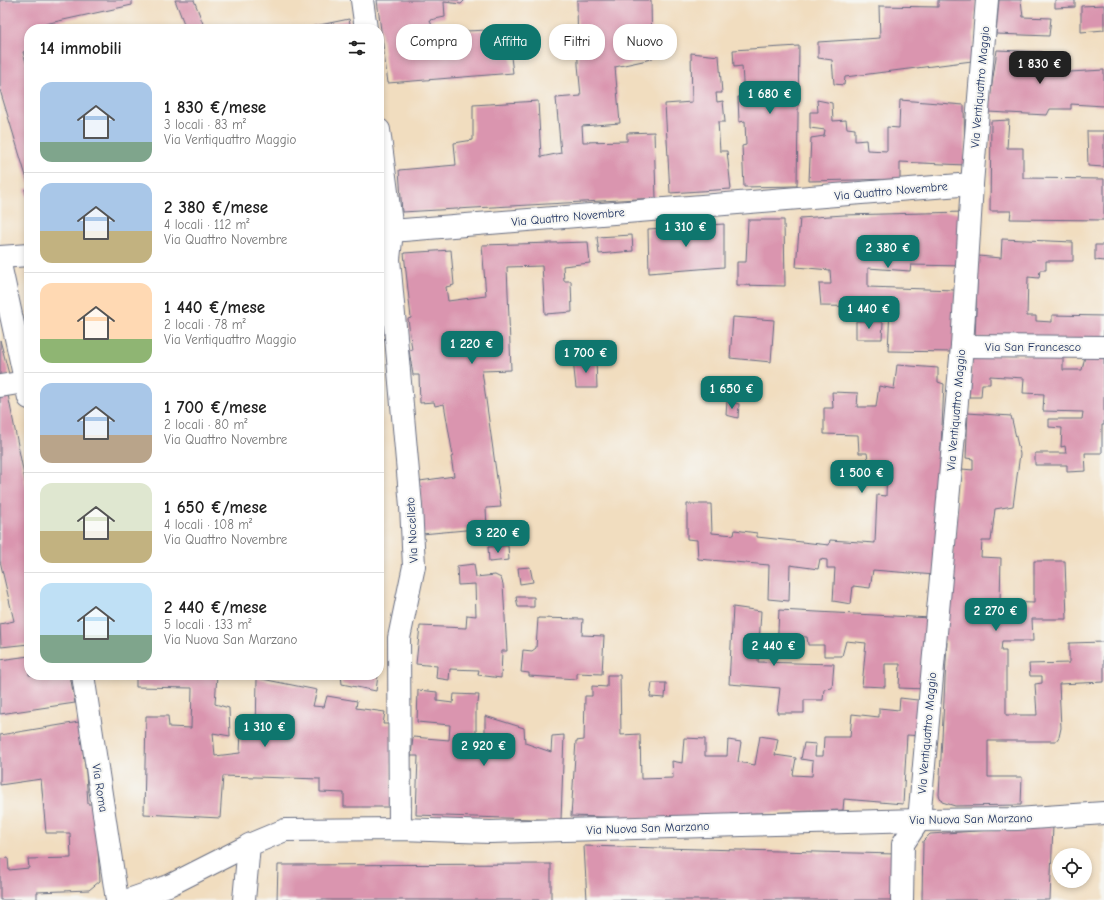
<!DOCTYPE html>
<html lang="it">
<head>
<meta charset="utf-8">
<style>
	:root { --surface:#fff; --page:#f6f6f6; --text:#222; --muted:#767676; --line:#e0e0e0; --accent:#0f766e }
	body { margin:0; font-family:"Comic Neue",sans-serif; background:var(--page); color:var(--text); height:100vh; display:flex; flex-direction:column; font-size:15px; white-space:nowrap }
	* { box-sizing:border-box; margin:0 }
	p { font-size:13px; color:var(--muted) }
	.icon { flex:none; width:22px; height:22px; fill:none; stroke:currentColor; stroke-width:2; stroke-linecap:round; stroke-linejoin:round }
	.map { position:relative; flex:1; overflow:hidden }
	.details { position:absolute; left:24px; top:24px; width:360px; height:656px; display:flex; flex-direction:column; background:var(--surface); border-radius:16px; box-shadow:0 2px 6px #0003 }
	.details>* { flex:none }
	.top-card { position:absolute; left:396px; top:24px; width:380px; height:36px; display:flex; gap:8px }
	.tools { position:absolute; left:1052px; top:848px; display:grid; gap:8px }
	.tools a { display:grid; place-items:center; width:40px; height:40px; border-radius:50%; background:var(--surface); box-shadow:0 2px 6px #0003; font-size:20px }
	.price { position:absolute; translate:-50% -34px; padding:0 9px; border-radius:8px; background:var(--accent); color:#fff; font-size:13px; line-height:26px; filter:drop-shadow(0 1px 2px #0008) }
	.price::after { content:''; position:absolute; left:50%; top:24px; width:12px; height:9px; margin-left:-6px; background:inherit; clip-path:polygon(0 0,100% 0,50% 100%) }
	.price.selected { background:#222; color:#fff }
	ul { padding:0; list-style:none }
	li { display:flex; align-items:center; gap:12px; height:100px; padding:0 16px }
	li+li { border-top:1px solid var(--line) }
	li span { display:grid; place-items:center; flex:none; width:112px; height:80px; border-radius:12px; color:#555 }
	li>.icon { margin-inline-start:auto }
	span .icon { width:48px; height:48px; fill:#fffc; stroke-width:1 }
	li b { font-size:17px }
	h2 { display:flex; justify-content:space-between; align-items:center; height:48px; padding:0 16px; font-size:17px }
	.tag { padding:0 14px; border-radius:16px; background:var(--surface); box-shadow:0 2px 6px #0003; font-size:14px; line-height:36px }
	.tag.selected { background:var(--accent); color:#fff }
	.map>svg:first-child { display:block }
	.building { fill:#da95af }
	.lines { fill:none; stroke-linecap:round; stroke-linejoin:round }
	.pedestrian-casing { stroke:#666c80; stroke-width:23 }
	.minor-casing { stroke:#666c80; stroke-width:24 }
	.secondary-casing { stroke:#666c80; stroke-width:24 }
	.pedestrian { stroke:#fff; stroke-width:21 }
	.minor { stroke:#fff; stroke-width:22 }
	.secondary { stroke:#fff; stroke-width:22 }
	.labels { text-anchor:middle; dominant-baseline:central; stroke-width:4; stroke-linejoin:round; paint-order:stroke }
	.street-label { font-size:12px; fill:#1b2f5e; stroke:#f6f6f2 }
</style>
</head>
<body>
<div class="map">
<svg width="1104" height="900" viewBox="0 0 1104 900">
	<rect width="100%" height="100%" fill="#f6f6f2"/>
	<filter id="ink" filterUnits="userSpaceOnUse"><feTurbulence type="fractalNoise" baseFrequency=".025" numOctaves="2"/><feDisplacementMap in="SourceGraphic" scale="8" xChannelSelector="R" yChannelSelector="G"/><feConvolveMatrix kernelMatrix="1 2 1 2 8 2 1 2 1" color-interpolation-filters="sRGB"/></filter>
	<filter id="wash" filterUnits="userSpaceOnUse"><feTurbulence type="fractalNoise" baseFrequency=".012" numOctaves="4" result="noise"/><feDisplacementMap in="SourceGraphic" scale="16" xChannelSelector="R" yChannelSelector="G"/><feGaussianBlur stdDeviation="0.9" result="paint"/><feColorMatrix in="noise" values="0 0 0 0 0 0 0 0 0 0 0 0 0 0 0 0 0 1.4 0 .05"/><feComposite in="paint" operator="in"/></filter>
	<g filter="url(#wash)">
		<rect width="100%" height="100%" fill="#f1ddbf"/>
		<g id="blocks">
			<g class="building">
				<path d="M0,0H132V5L45,24L46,29H29V50L23,52L28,69H29V186L0,90Z"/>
				<path d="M175,0H194L205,29H186Z"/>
				<path d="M377,0H465L461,4L444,2L445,17L430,20L434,33L466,34V31L489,30L491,44L509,41L513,73L388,83Z"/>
				<path d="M577,0H651L652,59L615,67L620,123L582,126L583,142L627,141V133L654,132L656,198L402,212L399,170L456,165L454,143L473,140V105L538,101L541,157L561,153L556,98L581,96L578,65Z"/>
				<path d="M938,0H976L972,61L845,77L844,85L834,84L832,60L818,58V42L880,38L879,6L938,7Z"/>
				<path d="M999,0H1021L1023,17L1051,18L1049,36L996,34Z"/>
				<path d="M1055,0H1075V7L1055,8Z"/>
				<path d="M1104,5V30L1081,32V6Z"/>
				<path d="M349,19L351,29H305V28Z"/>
				<path d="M799,46L797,186L744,187L742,146L746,145L745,121L739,122L738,97H744L742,66L734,67L733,50Z"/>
				<path d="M997,50L1043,52L1051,61L1053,73L1104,70V106L1071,104V109H1050L1047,115L988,112Z"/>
				<path d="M691,53L719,56L722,93H716L717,102L723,101L725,122H718L720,151H727L731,189L670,193L665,104L692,102Z"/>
				<path d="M817,100L832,103L833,121L846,120L847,128L855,129V141L866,140L867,150L887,151V127L899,128L900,100L964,105L965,165L900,162V179L809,181L811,138L824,136L825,130L810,128V112H818Z"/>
				<path d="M1009,120L1007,148H1023V178L1104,179V220L1010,219L1011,211H990L991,121Z"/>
				<path d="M1087,131H1104V167L1088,166Z"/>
				<path d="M29,188V202H28L25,189Z"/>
				<path d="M964,212V266L911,265L910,271L868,268V287L955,290L954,352L888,351L890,308L885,307L821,306L819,284H831L830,270L796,267L800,218L844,215Z"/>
				<path d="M748,220H784L785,286L737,285V262H746Z"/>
				<path d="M724,224V267L649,273L648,229Z"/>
				<path d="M632,235L633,251L599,254L597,237Z"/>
				<path d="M1002,239L1073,242V261H1046V270H1040L1039,278L1028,277L1027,316H1036V321L1052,322V315L1104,316V341L975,338L978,256L1001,258Z"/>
				<path d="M588,242L590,263L563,266L564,281H571L572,312L545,314L542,266L507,267L511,370L482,371L501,507L486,508L487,528L422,534L420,481L454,476L451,457L453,456L444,404L435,406L434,402L420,403L419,375H413L409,350H412L408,319L411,318L404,253L451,250L454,285L446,287L448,301L486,296L482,245Z"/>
				<path d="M1095,245H1104V261L1095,260Z"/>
				<path d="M733,317L774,320L771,362L730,358Z"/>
				<path d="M856,321L883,322L882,339H856Z"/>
				<path d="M0,340L9,374L0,381Z"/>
				<path d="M972,355L1063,356V370H1082L1085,356L1104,355V425H1102V453H1085L1086,471L1067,472V465H1035V453H1066L1065,446L1061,447L1062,428L1049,427V419H1082L1083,412L1043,411L1044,394L1023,393L1024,378L990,376V384H982L981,397H969Z"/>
				<path d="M596,359L597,388H576L573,360Z"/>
				<path d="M897,365L938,368V382L944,384L935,575L873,570L870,588L853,586L851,604L833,601L835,568H827V560L820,559L818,569L790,565L789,601L768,599L769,565L698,559L697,540L687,539V504H711L712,533L734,535L735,530L757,533V537L829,545L830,540L875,543L877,495L886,496L887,467L869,465L867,453H859L858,435L824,434V408H833L832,392L858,393L857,407H876L879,386L894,389Z"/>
				<path d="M0,395H8L29,500V644L1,647L0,624L14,621L0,561Z"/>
				<path d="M727,401L739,404L738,418L726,415Z"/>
				<path d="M968,413L1011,416L1020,454L1013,506L995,509L991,541H982L981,557L1001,558L1000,602L1034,603V561H1065L1067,619H1032L1033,641H1002L1001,651H1006V715H1037L1035,684L1042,683V676H1030L1029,664L1069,663V643L1104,642V682L1059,684L1061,728L1059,737L1056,741H988V777H1022L1021,805L955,806L942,802L939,795L947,642L943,639L962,469L973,470V459L966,458Z"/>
				<path d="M508,546L509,560L489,562L488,547Z"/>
				<path d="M474,564L476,577L495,575L501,578L503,584L507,651H502L501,678L478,675L479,670L450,669L449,680L436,678L437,666L416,664L420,626L466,628L467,615L476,616L475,584L458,585L457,566Z"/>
				<path d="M530,567L533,582L520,584L518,568Z"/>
				<path d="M516,597H534V607H518Z"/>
				<path d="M733,607L761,611L758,662L834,664L832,688L824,689L823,700H804V713H777L780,688L729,684Z"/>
				<path d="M779,610L931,618L927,689L899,688L900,664H885V687L862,686L866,643L846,641L842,656H824V645H808L807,637L790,636L789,649L777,650Z"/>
				<path d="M538,618L583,619L582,635L604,636L602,674L577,673V679L529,676V673L521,672L523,650L532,651L536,648Z"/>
				<path d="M29,656V675H70L75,703L0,714V660Z"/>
				<path d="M136,675H217L215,704L229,708L230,736L213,733L215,756L240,753L241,730L256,732L257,678L317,690L313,706L324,707L327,696L357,701L356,708L385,712L383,724H392L391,807H344V793L320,792V779L223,776L220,818L144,814L146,716H168L169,727L191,728L192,688L136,687Z"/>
				<path d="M341,675H378L376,691L342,684Z"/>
				<path d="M607,675H620L621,735L640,734L641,779L673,778L672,761L682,763L684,738L705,739V756H727L728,740L741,742L738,762L755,765L760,736L778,739L775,755L796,758L793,775L812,776L813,761L801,759L804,743L816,744L815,756H823L824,737H850L852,714L879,717V708L899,710L900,698L926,701L922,736L907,735L903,804L844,799L843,810L731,814V821L571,816L576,741L584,740L585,696H592V686L607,687Z"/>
				<path d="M652,683H666L665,698L650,697Z"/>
				<path d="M418,690L437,692V701L453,703L454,694L479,695L478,703L476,704V756L485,757V716L524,728L525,743L551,752L552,736L564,735L561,820L416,815L418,756H411L413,737L449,740L450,725L417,722Z"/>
				<path d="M79,722L86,773L88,804H95L100,881L89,890L37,892V900H0V859L8,858L9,870L29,868L28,859L71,858L70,833H46L41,779L0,785V735Z"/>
				<path d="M1053,826L1050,900H922L923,841L930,834Z"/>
				<path d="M584,846L895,854L896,900H587Z"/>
				<path d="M551,864V900H277L278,865Z"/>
			</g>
		</g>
	</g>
	<g filter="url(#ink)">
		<use href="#blocks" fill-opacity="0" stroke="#666c80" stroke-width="1"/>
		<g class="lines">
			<defs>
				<path id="pedestrian" d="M127,900L170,885L249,845"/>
				<g id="minor">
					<path d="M362,0L366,29"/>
					<path d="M379,130L392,231L389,259L411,506L414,566L399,638L400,829"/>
					<path d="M379,232L972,184"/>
					<path d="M0,257L29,255"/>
					<path d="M962,346L1104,347"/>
					<path d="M0,386L25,382"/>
					<path d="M902,900L903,844L919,820"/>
				</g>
				<g id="secondary">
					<path d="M0,264L29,398"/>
					<path d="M83,675L117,900"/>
					<path d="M919,820L962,346L972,184L987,0"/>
					<path d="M244,900L249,845L285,830L400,829L490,832L919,820L1017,819L1104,813"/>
				</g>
			</defs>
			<use href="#pedestrian" class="pedestrian-casing"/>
			<use href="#minor" class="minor-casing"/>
			<use href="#secondary" class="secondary-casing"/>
			<use href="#pedestrian" class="pedestrian"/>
			<use href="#minor" class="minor"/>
			<use href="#secondary" class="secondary"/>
		</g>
	</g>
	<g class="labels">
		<g class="street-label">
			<text transform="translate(980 87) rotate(-85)">Via Ventiquattro Maggio</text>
			<text transform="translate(891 191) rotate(-5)">Via Quattro Novembre</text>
			<text transform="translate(568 217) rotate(-5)">Via Quattro Novembre</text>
			<text x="1033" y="347">Via San Francesco</text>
			<text transform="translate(956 410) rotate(-85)">Via Ventiquattro Maggio</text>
			<text transform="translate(412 530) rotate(-93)">Via Nocelleto</text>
			<text transform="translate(927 733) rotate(-85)">Via Ventiquattro Maggio</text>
			<text transform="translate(100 788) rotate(81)">Via Roma</text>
			<text transform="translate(971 819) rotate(-1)">Via Nuova San Marzano</text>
			<text transform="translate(648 828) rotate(-2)">Via Nuova San Marzano</text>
		</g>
	</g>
</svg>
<div class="tools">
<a><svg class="icon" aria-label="locate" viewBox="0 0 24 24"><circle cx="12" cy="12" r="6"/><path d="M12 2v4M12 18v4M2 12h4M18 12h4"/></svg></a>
</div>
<b class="price selected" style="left:1040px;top:85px">1 830 €</b>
<b class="price" style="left:770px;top:115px">1 680 €</b>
<b class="price" style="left:686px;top:248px">1 310 €</b>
<b class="price" style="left:888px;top:269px">2 380 €</b>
<b class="price" style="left:869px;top:330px">1 440 €</b>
<b class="price" style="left:472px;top:365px">1 220 €</b>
<b class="price" style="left:586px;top:374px">1 700 €</b>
<b class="price" style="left:732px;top:410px">1 650 €</b>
<b class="price" style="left:862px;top:494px">1 500 €</b>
<b class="price" style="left:498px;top:554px">3 220 €</b>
<b class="price" style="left:996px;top:632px">2 270 €</b>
<b class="price" style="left:774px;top:667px">2 440 €</b>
<b class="price" style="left:265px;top:748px">1 310 €</b>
<b class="price" style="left:484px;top:767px">2 920 €</b>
<div class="top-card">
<a class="tag">Compra</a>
<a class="tag selected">Affitta</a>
<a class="tag">Filtri</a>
<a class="tag">Nuovo</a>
</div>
<section class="details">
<h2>14 immobili<svg class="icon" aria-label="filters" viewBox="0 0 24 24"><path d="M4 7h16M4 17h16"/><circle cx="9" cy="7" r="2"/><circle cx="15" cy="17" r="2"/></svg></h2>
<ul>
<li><span style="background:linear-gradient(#a9c7e8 75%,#7fa58c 0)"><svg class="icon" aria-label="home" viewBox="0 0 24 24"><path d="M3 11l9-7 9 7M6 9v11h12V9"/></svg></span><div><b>1 830 €/mese</b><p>3 locali · 83 m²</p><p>Via Ventiquattro Maggio</p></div></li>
<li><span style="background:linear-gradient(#a9c7e8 60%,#c2b280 0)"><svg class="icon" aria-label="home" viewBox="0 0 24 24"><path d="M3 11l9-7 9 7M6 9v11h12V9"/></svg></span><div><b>2 380 €/mese</b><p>4 locali · 112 m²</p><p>Via Quattro Novembre</p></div></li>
<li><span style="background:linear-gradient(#ffd9b3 70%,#8fb573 0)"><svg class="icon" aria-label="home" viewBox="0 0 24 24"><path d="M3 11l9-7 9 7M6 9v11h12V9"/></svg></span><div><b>1 440 €/mese</b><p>2 locali · 78 m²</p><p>Via Ventiquattro Maggio</p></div></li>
<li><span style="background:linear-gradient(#a9c7e8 65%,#b9a48a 0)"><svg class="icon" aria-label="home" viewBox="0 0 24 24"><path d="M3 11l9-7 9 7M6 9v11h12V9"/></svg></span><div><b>1 700 €/mese</b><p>2 locali · 80 m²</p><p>Via Quattro Novembre</p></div></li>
<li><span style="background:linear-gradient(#dfe7d0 60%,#c2b280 0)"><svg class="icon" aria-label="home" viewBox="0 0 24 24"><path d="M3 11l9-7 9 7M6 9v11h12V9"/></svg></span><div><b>1 650 €/mese</b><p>4 locali · 108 m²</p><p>Via Quattro Novembre</p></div></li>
<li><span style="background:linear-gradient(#bfe0f5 65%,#7fa58c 0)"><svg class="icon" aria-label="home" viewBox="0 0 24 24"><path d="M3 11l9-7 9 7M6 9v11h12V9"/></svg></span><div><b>2 440 €/mese</b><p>5 locali · 133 m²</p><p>Via Nuova San Marzano</p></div></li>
</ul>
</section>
</div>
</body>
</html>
